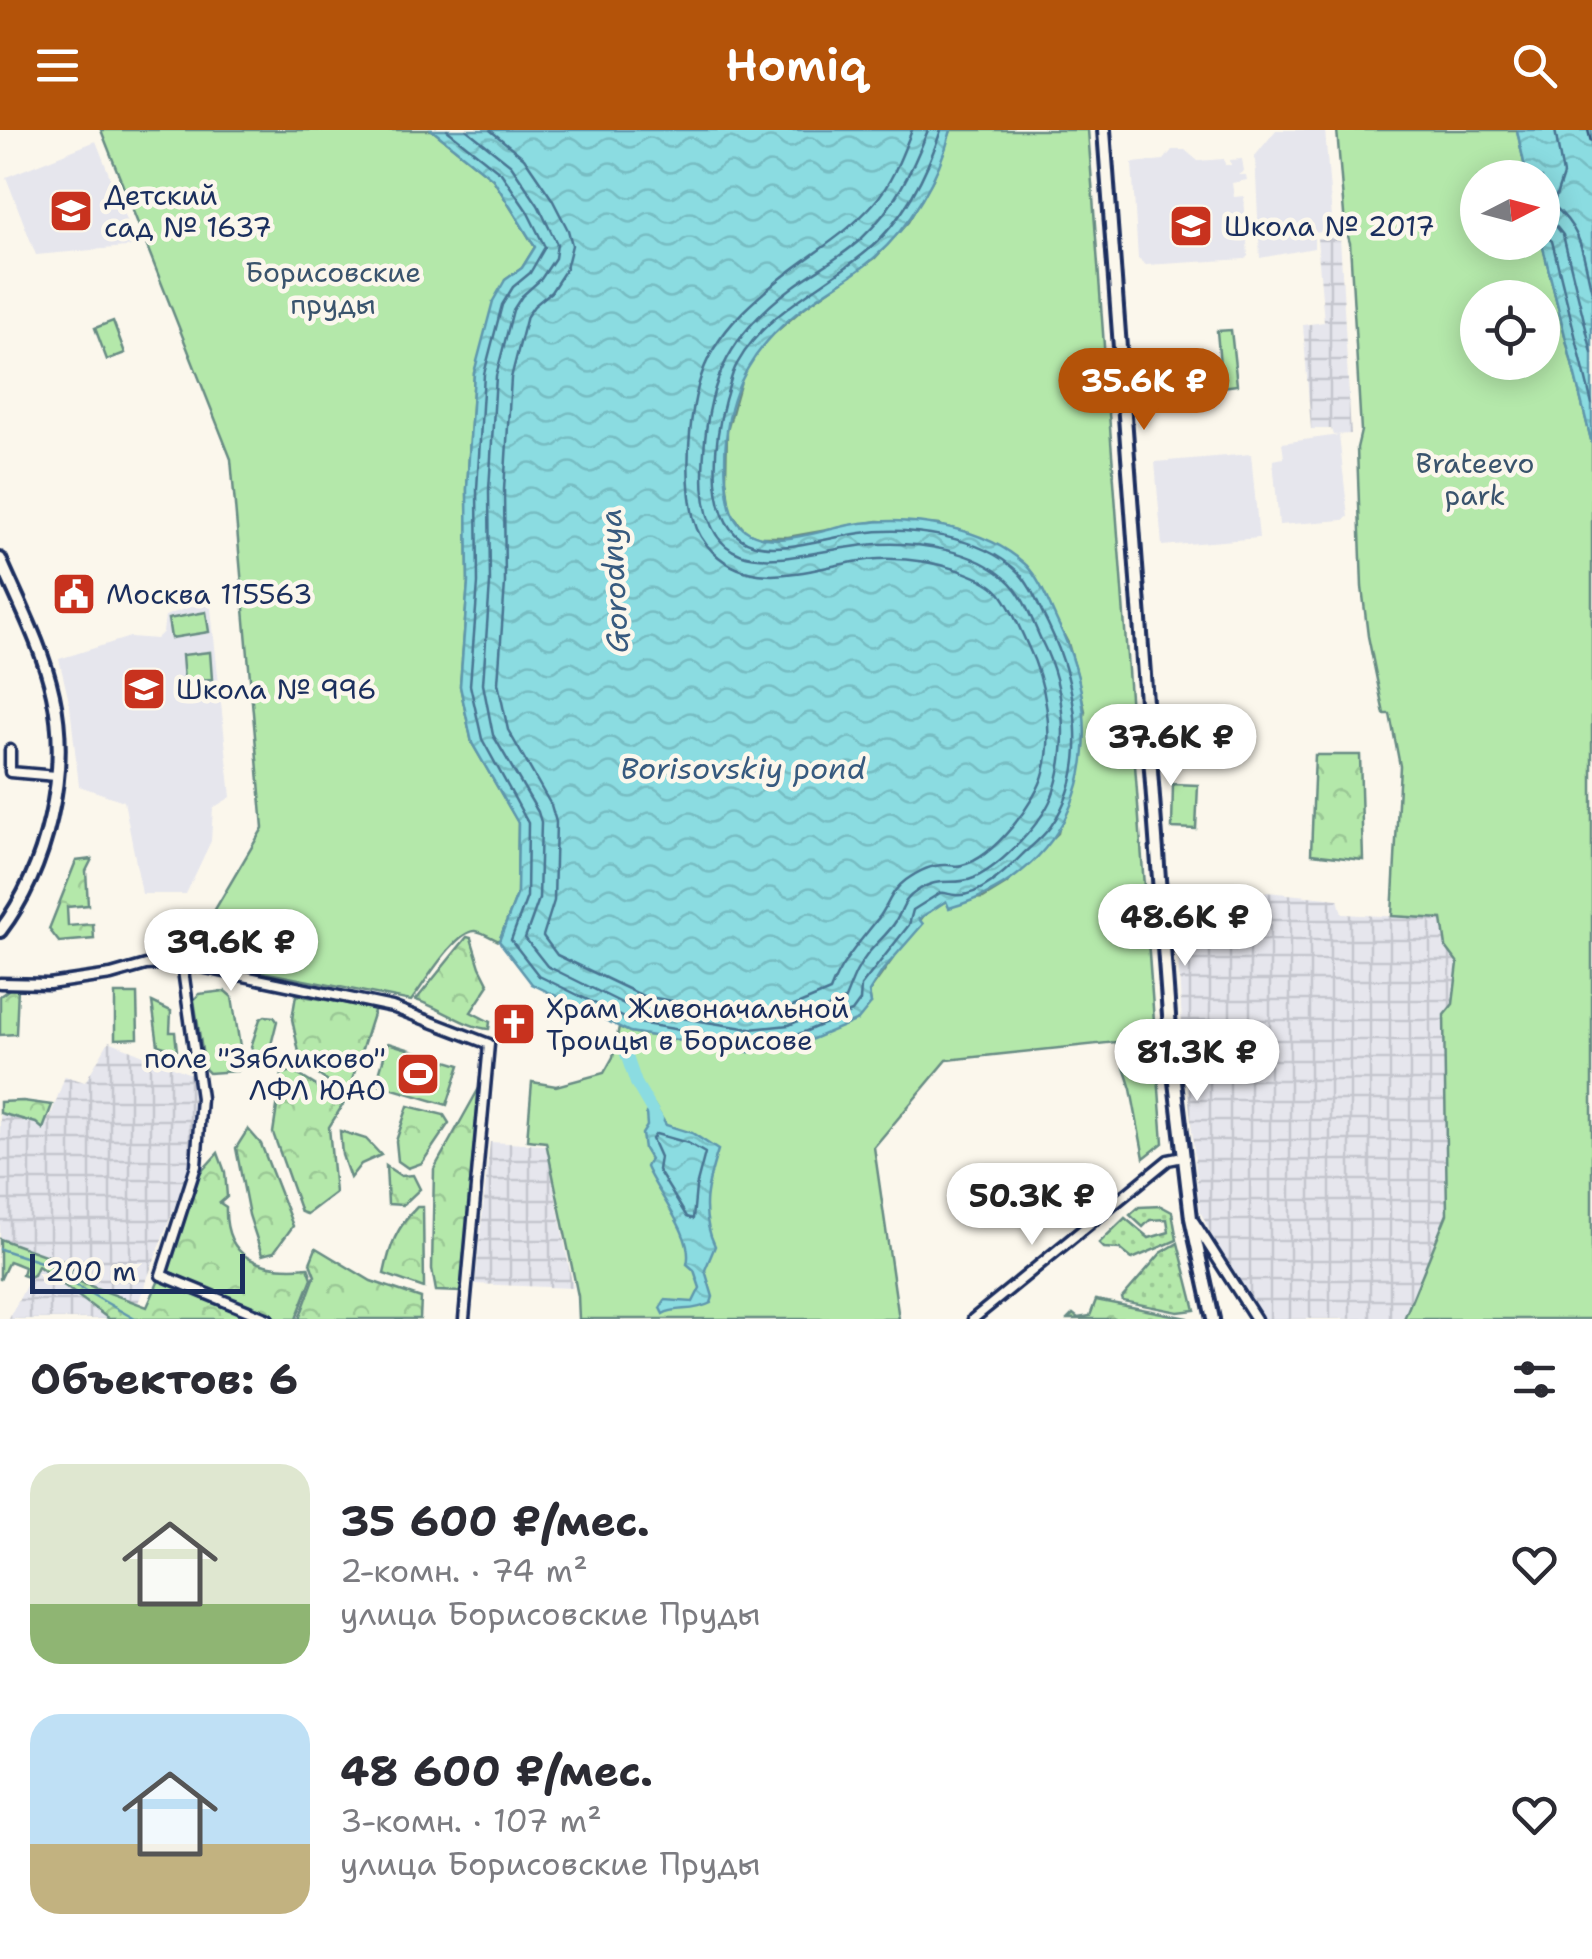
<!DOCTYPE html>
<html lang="ru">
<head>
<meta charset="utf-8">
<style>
	:root { --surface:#fff; --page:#f2f2f3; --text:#2b2b33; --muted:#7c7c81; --accent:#b45309 }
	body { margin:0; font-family:"Shantell Sans",sans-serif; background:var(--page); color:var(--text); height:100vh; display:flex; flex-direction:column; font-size:38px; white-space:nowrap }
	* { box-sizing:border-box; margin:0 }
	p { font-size:32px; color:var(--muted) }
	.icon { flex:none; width:55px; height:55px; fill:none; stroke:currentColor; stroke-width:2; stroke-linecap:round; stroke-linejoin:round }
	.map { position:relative; height:1189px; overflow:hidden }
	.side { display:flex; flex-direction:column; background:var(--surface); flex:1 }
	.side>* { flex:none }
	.needle { width:65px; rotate:84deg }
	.controls { position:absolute; left:1460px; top:30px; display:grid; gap:20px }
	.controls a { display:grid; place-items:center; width:100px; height:100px; border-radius:50%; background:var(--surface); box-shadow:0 5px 25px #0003; font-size:50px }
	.scale { position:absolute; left:30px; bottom:25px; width:215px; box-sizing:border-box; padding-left:10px; border:5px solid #1b2f5e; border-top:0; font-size:28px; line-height:35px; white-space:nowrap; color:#1b2f5e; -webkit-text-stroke:8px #fbf7ec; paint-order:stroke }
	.price { position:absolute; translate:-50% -85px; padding:0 22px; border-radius:35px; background:#fff; color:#222; font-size:32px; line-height:65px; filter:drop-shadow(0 2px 5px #0008) }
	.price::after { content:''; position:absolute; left:50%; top:60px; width:30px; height:22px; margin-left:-15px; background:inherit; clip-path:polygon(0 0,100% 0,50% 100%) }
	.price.on { background:var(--accent); color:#fff }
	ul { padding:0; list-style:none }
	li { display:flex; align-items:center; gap:30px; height:250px; padding:0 30px }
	li span { display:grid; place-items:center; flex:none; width:280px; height:200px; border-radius:30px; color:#555 }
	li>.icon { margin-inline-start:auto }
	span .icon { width:120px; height:120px; fill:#fffc; stroke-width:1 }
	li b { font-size:42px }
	h2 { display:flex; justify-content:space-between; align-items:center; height:120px; padding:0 30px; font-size:42px }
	header { display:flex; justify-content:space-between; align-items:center; height:130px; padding:0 30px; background:var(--accent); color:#fff; font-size:45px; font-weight:600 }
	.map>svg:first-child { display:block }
	.built { fill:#e6e6ed }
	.industrial { fill:url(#industrial-grid) }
	.grass { fill:url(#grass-dots); stroke:#688c84; stroke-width:2.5 }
	.forest { fill:url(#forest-crowns); stroke:#688c84; stroke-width:2.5 }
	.cemetery { fill:url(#cemetery-stones); stroke:#688c84; stroke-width:2.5 }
	.park { fill:#b4e8aa; stroke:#688c84; stroke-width:2.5; fill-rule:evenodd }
	.water { fill:url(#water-waves); stroke:#5e97ad; stroke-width:2.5 }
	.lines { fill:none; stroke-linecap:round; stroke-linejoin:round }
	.shore { stroke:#487492; stroke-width:2.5 }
	.stream { stroke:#5e97ad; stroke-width:2.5 }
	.river { stroke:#8bdce1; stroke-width:12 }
	.ferry { stroke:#375a7f; stroke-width:2.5; stroke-dasharray:12 10; stroke-linecap:butt }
	.street-casing { stroke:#1b2f5e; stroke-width:15 }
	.secondary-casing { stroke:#1b2f5e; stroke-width:18 }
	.street { stroke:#fbf7ec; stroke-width:8 }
	.secondary { stroke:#fbf7ec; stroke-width:10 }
	.labels { text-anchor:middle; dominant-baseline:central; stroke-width:9; stroke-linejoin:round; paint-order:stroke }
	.poi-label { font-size:28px; fill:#1b2f5e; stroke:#fbf7ec; text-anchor:start }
	.park-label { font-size:28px; fill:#3a546d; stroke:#fbf7ec }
	.water-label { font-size:30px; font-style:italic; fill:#375a7f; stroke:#fbf7ec }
</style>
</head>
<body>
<header><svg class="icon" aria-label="menu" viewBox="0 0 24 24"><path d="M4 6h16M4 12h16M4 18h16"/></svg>Homiq<svg class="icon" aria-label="search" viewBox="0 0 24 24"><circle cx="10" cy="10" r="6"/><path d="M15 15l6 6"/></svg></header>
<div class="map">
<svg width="1592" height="1189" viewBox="0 0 1592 1189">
	<defs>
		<pattern id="industrial-grid" width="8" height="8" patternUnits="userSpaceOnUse" patternTransform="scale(2.5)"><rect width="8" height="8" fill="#e6e6ed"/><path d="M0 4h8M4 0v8" fill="none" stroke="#c5c6ce"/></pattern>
		<pattern id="grass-dots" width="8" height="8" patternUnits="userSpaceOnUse" patternTransform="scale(2.5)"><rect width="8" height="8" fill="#b4e8aa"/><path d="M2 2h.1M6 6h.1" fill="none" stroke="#9ac795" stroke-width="1.8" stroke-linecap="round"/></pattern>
		<pattern id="forest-crowns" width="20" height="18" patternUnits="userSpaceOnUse" patternTransform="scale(2.5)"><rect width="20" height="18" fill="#b4e8aa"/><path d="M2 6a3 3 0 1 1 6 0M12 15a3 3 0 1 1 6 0" fill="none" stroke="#9ac795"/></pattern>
		<pattern id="cemetery-stones" width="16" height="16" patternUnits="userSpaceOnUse" patternTransform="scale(2.5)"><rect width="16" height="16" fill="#b4e8aa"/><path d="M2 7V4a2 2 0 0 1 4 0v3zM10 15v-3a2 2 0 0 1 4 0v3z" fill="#9ac795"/></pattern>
		<pattern id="water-waves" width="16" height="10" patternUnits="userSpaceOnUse" patternTransform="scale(2.5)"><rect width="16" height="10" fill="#8bdce1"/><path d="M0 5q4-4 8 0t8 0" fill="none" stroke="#77bdc3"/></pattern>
	</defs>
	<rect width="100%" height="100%" fill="#fbf7ec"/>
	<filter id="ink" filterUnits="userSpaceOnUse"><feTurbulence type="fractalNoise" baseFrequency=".01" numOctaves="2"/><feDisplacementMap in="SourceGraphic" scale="20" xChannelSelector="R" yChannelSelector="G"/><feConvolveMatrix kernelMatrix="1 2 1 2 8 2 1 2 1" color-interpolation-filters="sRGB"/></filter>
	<g filter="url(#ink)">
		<g class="built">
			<path d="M1276,0H1325L1333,101L1314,103V118L1260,128L1255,26Z"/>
			<path d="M96,11L137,116L36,125L6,47Z"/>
			<path d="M1172,20H1185L1198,31L1224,29L1225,35H1231L1230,30L1242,29L1244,41L1238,45H1246L1247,50L1232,53L1234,67L1244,66L1248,126L1245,129L1146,135L1138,129L1132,33L1164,30Z"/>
			<path d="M1339,305L1348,387L1343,390L1279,395L1273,330L1284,328L1282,313Z"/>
			<path d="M1251,324L1259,408L1162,416L1155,332Z"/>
			<path d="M210,470L231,667L213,678L211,711L186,764H142L124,671L79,656L70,576L59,529L130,507L156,509L163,502L165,486Z"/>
		</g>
		<g class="industrial">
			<path d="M1340,107L1351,304L1333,305L1331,299H1311L1303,195L1324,192L1317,108Z"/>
			<path d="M1174,753L1338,769L1342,784L1443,789L1446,817L1458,832L1453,874L1444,885L1447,1084L1404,1189H1264L1225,1133L1200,1081L1183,911Z"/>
			<path d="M109,911L193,945L196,969L191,1033L138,1173L69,1148L74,1134L0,1108V975L50,988L65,946L85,952Z"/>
			<path d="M490,1012L546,1015L573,1158L475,1154Z"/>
			<path d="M48,1138L116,1189H9L34,1140Z"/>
		</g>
		<g class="grass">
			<path d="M1161,1076L1172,1082L1177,1110L1132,1129L1120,1119L1104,1118L1099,1113L1125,1088L1149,1108L1169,1102L1167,1089L1150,1090L1143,1097L1130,1085L1139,1077Z"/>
			<path d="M1178,1113L1195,1180L1178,1182L1123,1171L1122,1168L1161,1123Z"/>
		</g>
		<g class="forest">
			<path d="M1315,625H1360L1363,730L1311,724Z"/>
			<path d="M92,729L86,741L88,775L67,777L68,796L93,794L94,809L59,812L49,799L76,731Z"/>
			<path d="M467,807L471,808L480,837L489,855L471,882L490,892L489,899C467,898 439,877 416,870Z"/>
			<path d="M12,857H18L16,904L0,905V866Z"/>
			<path d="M296,865L375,878L347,966L301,932L292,889Z"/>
			<path d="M292,941L344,973L329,997L335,1063L307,1084L301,1082L273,1003L282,944Z"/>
			<path d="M483,951L461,1162L436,1161L432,1139L434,1039Z"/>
			<path d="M23,971L52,975L43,999L36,993L0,983V972Z"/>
			<path d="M408,976L444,985L449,993L422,1033L408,1038L398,1031L396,1011Z"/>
			<path d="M248,999L261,1014L293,1096L274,1122L262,1125L249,1085L236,1018Z"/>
			<path d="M340,1001L366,1009L381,1025L361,1034L350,1048L342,1025Z"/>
			<path d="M218,1023L225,1042L227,1067L220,1073L226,1077C224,1129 262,1142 308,1137L312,1148L296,1189H277L165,1140L200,1043Z"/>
			<path d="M386,1036L401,1046L413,1045L420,1059L403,1075L388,1074Z"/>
			<path d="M417,1077H423L424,1158L384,1144C390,1116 396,1098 417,1077Z"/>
			<path d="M0,1109L73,1135L69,1148L147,1177L159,1150L259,1189H109L38,1136L34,1145L28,1147L22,1145L24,1137L9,1131L0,1150Z"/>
			<path d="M316,1118L371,1151L421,1168L420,1189H299L315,1146L310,1133Z"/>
		</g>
		<path class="cemetery" d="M1096,1170L1187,1188V1189H1068L1073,1184L1078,1188L1090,1186Z"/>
		<g class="park">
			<path d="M101,0H432L493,49L535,117L522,138L505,150L474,243L467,359L468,452L460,556L472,613L518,692L517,765L499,811C492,808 483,802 476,801C456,799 423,856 411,871L187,827L263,698L231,329Z"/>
			<path d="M951,0H1088L1163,1013L1144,1028L1131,959L1116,912L947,930L874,1017L899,1189H579L578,1166L546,1012L527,1010L532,952L556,956L604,943L613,927L619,897L630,902L749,922L771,919L871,874L869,862L927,781L947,771L983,768L1006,754L1058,703L1085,581L1077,545L1068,513L1027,436L976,407L939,395L878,391L788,407H759L746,402L730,382L726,349L727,301L744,240L764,212L805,177L875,128L908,92L933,49Z"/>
			<path d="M1337,0H1517L1527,47L1478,48V112L1542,113L1592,314V1189H1404L1447,1084L1444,885L1453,874L1458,833L1446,817L1442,789L1392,786L1400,636L1390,584H1384L1368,506L1362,457L1357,318L1361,301L1350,113L1345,96ZM1478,168H1542V232H1478Z"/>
			<path d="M113,191L125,223L107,230L95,198Z"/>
			<path d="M1231,200L1237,255L1222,257L1217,201Z"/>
			<path d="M206,482L209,502L171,508L168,489Z"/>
			<path d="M210,522L212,549L184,551L182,525Z"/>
			<path d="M1173,654L1198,655L1196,699L1172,698Z"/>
			<path d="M225,861L232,867L243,935L237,941L209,943L205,939L194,870L199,864Z"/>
			<path d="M115,864H137L138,908L115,909Z"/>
			<path d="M152,872L171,881L170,902H175L177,921L158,915Z"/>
			<path d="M265,886L274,887L277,891L270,919L260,924L254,923L251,917L260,889Z"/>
			<path d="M388,913L460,935L447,975L376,954Z"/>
		</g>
		<g class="water">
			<path d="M432,0H951C939,47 911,96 874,128C854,146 828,159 806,176C745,221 720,274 726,351C728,371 730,393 750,403C781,419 828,397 861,393C913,386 985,397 1025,434C1040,449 1049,474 1058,493C1115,609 1082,741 949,778L946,771L919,789L923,794L883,840L869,862L871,874L858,890L794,917L749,922L724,918L630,902L532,854L499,811L517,765L518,693L472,613L460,556L468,452L467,359L474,243L493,171L505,150L522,138L535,117L493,49Z"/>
			<path d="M1517,0H1592V314L1542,113V48L1527,47Z"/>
			<path d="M654,975L666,995L692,1003L718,1020C707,1054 699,1082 715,1116L705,1140L713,1167L711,1173C692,1183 676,1176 663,1184L660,1178L665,1170L693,1172L700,1158L694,1140L687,1134C695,1107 657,1063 646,1037L650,1029L644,1019L642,1004L647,996L646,983Z"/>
		</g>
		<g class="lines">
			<g class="shore">
				<path d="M447,0L501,43L527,81L545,117L530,143L513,157L502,175L484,244L477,359L478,453L470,555L482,609L528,693L527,767L511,810L539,846L633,892L750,912L792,907L852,882L860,871L861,856L909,795L913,780L940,763C945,762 950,765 955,765C980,768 1008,739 1024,723C1033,715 1044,706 1051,696C1092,638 1077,554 1048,494C1039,477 1031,455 1018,442C981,406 909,396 861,403C796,412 724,448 716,352C714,323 718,296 725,270C729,258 731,244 737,234C766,181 823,158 867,121C903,91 927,44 941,0"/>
				<path d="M467,0L511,35L538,75L557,114L555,128L541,149L522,166L513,180L496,246L489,360L490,453L483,554L493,605L538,682L541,692L539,769L525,808L547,836L638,881L750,899L789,895L844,871C851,855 855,840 867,825C875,814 889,803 896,791C903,778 904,769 917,761C940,745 953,757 974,748C1002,735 1045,691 1054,661C1069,614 1065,558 1043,514C1033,493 1024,464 1006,449C974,420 920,412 878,414C803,417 702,473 703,343C705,258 724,208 794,156C816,140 842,127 862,108C894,78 912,41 928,0"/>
				<path d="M490,0L524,28L552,69L568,100L572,115L566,139L551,162L534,176L527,186L511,248L504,360L505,453L498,553L508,600L551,675L556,692L554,771L543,806L557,825L643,866L750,884L785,880L830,861C841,831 861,811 880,786C889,773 892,760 906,750C917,742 933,734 947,735C955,735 955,737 962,735C993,729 1037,671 1044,642C1054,602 1046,553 1028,516C1020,499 1012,478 1000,463C990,452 974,446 961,441C934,432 907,428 879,429C823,431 760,468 713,422C704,413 697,402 694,390C683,344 688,261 713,220C730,191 754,170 780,149C812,123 846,105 874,73C892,53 902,25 912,0"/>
				<path d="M1555,0L1563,45L1553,75C1584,102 1582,123 1592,162"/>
				<path d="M1542,90L1555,95L1563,105L1592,223"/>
				<path d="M1542,103L1552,111L1592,274"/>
				<path d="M656,1004L688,1013L705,1023L696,1057L693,1089L687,1087L658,1040L660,1027L652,1009Z"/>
			</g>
			<path class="stream" d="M0,1119L50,1135L70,1152L135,1189"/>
			<path class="river" d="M626,924L636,953L657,989"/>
			<path class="ferry" d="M1588,0L1592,16"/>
			<defs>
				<g id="street">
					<path d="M10,620V642L56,646"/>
					<path d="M182,833L201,968L196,1036L161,1145L268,1189"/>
					<path d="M0,853L49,854L111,845L146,835L182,833L392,877L489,914L464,1189"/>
					<path d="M1194,1092L1256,1189"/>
					<path d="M973,1189L1168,1030L1183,1027"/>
				</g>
				<g id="secondary">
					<path d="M1104,0L1172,926L1191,1088L1213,1189"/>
					<path d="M0,429C19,473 43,518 53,565C70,642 47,739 0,801"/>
				</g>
			</defs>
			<use href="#street" class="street-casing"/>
			<use href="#secondary" class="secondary-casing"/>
			<use href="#street" class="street"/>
			<use href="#secondary" class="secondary"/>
		</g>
	</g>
	<defs>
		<symbol id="school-square" viewBox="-11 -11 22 22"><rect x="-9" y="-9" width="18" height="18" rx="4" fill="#c8321e" stroke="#fbf7ec"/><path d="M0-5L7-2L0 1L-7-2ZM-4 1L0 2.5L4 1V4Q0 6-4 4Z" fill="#fff"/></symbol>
		<symbol id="civic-square" viewBox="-11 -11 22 22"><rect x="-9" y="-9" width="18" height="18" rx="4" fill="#c8321e" stroke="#fbf7ec"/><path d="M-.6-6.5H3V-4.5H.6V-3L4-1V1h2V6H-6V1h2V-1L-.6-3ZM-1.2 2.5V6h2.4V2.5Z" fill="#fff"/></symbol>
		<symbol id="church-square" viewBox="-11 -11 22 22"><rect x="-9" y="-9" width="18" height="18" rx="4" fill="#c8321e" stroke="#fbf7ec"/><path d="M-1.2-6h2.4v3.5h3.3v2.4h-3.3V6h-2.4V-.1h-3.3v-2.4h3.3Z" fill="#fff"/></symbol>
		<symbol id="stadium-square" viewBox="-11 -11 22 22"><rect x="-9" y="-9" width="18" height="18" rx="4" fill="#c8321e" stroke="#fbf7ec"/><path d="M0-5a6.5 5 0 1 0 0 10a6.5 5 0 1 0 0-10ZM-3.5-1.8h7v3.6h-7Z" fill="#fff"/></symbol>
	</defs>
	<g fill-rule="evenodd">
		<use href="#school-square" x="46" y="56" width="50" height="50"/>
		<use href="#school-square" x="1166" y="71" width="50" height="50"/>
		<use href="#civic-square" x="49" y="439" width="50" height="50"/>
		<use href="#school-square" x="119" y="534" width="50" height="50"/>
		<use href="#church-square" x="489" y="869" width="50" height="50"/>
		<use href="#stadium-square" x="393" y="919" width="50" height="50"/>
	</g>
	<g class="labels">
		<g class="poi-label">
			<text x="104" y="65">Детский<tspan x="104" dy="32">сад № 1637</tspan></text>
			<text x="1224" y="96">Школа № 2017</text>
			<text x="106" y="464">Москва 115563</text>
			<text x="176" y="559">Школа № 996</text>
			<text x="546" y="878">Храм Живоначальной<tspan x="546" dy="32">Троицы в Борисове</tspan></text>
			<text x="386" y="928" text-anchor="end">поле "Зябликово"<tspan x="386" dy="32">ЛФЛ ЮАО</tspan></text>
		</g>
		<g class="park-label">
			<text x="333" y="142">Борисовские<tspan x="333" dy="32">пруды</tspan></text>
			<text x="1475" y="333">Brateevo<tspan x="1475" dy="32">park</tspan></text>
		</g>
		<g class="water-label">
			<text transform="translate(614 451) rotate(-93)">Gorodnya</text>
			<text x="743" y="638">Borisovskiy pond</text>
		</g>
	</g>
</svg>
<div class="controls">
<a><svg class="needle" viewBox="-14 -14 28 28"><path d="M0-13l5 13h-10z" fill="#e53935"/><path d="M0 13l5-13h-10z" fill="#7c7c81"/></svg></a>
<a><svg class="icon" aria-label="locate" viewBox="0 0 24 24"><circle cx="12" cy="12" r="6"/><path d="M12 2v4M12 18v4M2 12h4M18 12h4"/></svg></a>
</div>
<div class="scale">200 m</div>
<b class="price on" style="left:1144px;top:303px">35.6K ₽</b>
<b class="price" style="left:1171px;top:659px">37.6K ₽</b>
<b class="price" style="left:1185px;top:839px">48.6K ₽</b>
<b class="price" style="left:231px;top:864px">39.6K ₽</b>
<b class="price" style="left:1197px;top:974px">81.3K ₽</b>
<b class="price" style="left:1032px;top:1118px">50.3K ₽</b>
</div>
<section class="side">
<h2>Объектов: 6<svg class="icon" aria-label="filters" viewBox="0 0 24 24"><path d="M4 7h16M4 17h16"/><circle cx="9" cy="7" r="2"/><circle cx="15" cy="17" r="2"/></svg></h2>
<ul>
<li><span style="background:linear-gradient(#dfe7d0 70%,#8fb573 0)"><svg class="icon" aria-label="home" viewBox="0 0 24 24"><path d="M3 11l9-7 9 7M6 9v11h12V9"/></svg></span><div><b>35 600 ₽/мес.</b><p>2-комн. · 74 m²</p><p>улица Борисовские Пруды</p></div><svg class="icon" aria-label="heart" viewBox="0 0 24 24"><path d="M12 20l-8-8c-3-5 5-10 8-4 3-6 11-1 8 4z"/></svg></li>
<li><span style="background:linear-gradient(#bfe0f5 65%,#c2b280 0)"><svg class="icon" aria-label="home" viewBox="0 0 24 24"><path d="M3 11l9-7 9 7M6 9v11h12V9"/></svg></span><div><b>48 600 ₽/мес.</b><p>3-комн. · 107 m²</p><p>улица Борисовские Пруды</p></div><svg class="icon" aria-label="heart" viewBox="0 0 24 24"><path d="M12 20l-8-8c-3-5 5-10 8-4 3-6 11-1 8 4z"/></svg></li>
</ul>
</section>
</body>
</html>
